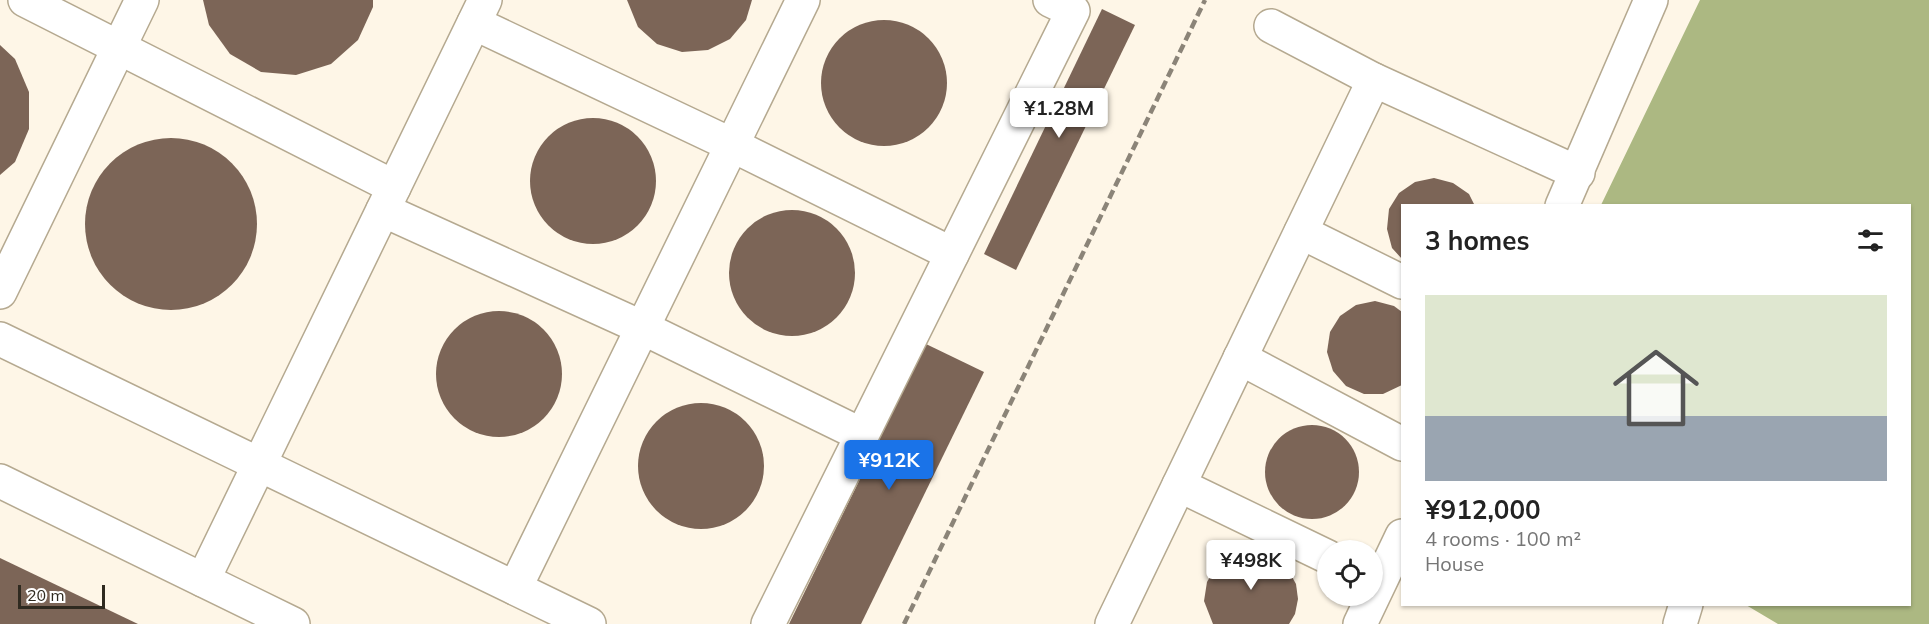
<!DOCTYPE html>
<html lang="en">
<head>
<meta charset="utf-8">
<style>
	:root { --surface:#fff; --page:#f2f2f2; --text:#222; --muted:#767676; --line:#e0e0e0; --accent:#1a73e8 }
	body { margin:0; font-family:Mulish,sans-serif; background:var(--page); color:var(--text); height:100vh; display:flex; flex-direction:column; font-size:22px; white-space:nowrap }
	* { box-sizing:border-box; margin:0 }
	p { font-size:20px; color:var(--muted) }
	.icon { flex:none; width:33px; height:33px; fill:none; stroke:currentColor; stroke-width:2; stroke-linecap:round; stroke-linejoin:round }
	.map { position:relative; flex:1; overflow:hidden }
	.sheet { position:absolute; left:1401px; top:204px; width:510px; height:402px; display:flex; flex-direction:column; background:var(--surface); border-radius:0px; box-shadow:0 2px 4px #0004 }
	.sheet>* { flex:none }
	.fabs { position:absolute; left:1317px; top:540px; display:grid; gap:12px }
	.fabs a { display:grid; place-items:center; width:66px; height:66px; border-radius:50%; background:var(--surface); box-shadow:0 2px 4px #0004; font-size:30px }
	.scale { position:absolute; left:18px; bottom:15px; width:87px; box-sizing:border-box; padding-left:6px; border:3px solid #2f2a20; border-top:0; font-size:16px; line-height:21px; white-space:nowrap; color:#2f2a20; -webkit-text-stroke:4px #fff; paint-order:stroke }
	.price { position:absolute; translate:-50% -51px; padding:0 14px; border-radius:6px; background:#fff; color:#222; font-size:20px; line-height:39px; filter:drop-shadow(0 2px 3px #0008) }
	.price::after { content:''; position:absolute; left:50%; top:36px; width:18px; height:14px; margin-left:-9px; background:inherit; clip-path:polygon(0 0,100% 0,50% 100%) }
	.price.current { background:var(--accent); color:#fff }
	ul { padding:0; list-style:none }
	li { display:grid; align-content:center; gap:12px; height:318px; padding:0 24px }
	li+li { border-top:2px solid var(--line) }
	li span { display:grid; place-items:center; height:186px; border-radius:0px; color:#555 }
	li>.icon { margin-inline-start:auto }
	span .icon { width:108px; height:108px; fill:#fffc; stroke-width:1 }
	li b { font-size:26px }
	h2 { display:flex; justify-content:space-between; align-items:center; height:72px; padding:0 24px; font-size:26px }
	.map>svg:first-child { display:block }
	.forest { fill:#acb882 }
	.building { fill:#7c6557 }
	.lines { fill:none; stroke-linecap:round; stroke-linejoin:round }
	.minor-casing { stroke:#b5a990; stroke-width:36 }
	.minor { stroke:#fff; stroke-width:33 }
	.rail { stroke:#8b8478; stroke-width:4.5; stroke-dasharray:9 4.5; stroke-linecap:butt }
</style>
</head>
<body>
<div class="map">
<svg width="1929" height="624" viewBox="0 0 1929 624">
	<rect width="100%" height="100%" fill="#fef6e7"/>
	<path class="forest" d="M1700,0H1929V624H1778L1746,605L1910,604V206L1601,205Z"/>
	<g class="building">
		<path d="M203,0H373V7L358,40L331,64L296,75L261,72L230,54L209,25Z"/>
		<path d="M627,0H752L746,20L730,39L708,50L682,52L657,44L638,27Z"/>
		<path d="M1102,9L1135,25L1016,270L984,254Z"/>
		<circle cx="884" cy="83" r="63"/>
		<path d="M0,45L15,59L29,92V129L15,162L0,175Z"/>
		<circle cx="593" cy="181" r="63"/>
		<circle cx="171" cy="224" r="86"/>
		<path d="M1434,178L1453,183L1469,194L1475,206H1402V259L1392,248L1387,229L1389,209L1399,193L1415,182Z"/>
		<circle cx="792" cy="273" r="63"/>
		<path d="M1375,301L1394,306L1402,312V385L1383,394H1364L1346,386L1333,371L1327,352L1330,332L1340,316L1356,305Z"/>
		<circle cx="499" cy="374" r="63"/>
		<path d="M926,344L984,372L861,624H789Z"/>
		<circle cx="701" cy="466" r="63"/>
		<circle cx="1312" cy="472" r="47"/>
		<path d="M1252,550L1271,555L1286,566L1296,584L1298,599L1295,614L1289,624H1213L1204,601L1207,582L1217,565L1233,554Z"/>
		<path d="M0,558L138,624H0Z"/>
	</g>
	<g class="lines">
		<defs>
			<g id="minor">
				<path d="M25,0L394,187"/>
				<path d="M474,23L732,145L952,254"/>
				<path d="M1271,26L1374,80L1578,173"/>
				<path d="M1562,206L1651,0"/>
				<path d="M383,210L643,328L862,435"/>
				<path d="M1301,232L1402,282"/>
				<path d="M0,292L142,0"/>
				<path d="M0,339L589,624"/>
				<path d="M1240,358L1402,444"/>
				<path d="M0,481L293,624"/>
				<path d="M1179,485L1328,557"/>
				<path d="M203,580L485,0"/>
				<path d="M515,588L803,0"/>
				<path d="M768,624L1073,11L1050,0"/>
				<path d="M1112,624L1374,80"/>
				<path d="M1360,624L1402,536"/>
				<path d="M1680,624L1686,604"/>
			</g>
		</defs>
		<use href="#minor" class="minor-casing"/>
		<use href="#minor" class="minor"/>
		<path class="rail" d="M904,624L1205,0"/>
	</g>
</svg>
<div class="fabs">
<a><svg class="icon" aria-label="locate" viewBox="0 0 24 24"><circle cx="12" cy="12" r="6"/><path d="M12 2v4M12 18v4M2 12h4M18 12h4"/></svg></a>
</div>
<div class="scale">20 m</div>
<b class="price" style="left:1059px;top:139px">¥1.28M</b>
<b class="price current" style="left:889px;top:491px">¥912K</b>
<b class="price" style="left:1251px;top:591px">¥498K</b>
<section class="sheet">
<h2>3 homes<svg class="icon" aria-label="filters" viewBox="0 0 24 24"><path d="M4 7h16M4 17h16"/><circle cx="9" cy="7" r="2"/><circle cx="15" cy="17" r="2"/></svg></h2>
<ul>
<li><span style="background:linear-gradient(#dfe7d0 65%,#9aa5b1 0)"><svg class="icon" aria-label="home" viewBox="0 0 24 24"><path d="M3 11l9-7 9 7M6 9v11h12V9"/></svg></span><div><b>¥912,000</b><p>4 rooms · 100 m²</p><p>House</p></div></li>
</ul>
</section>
</div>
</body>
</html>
